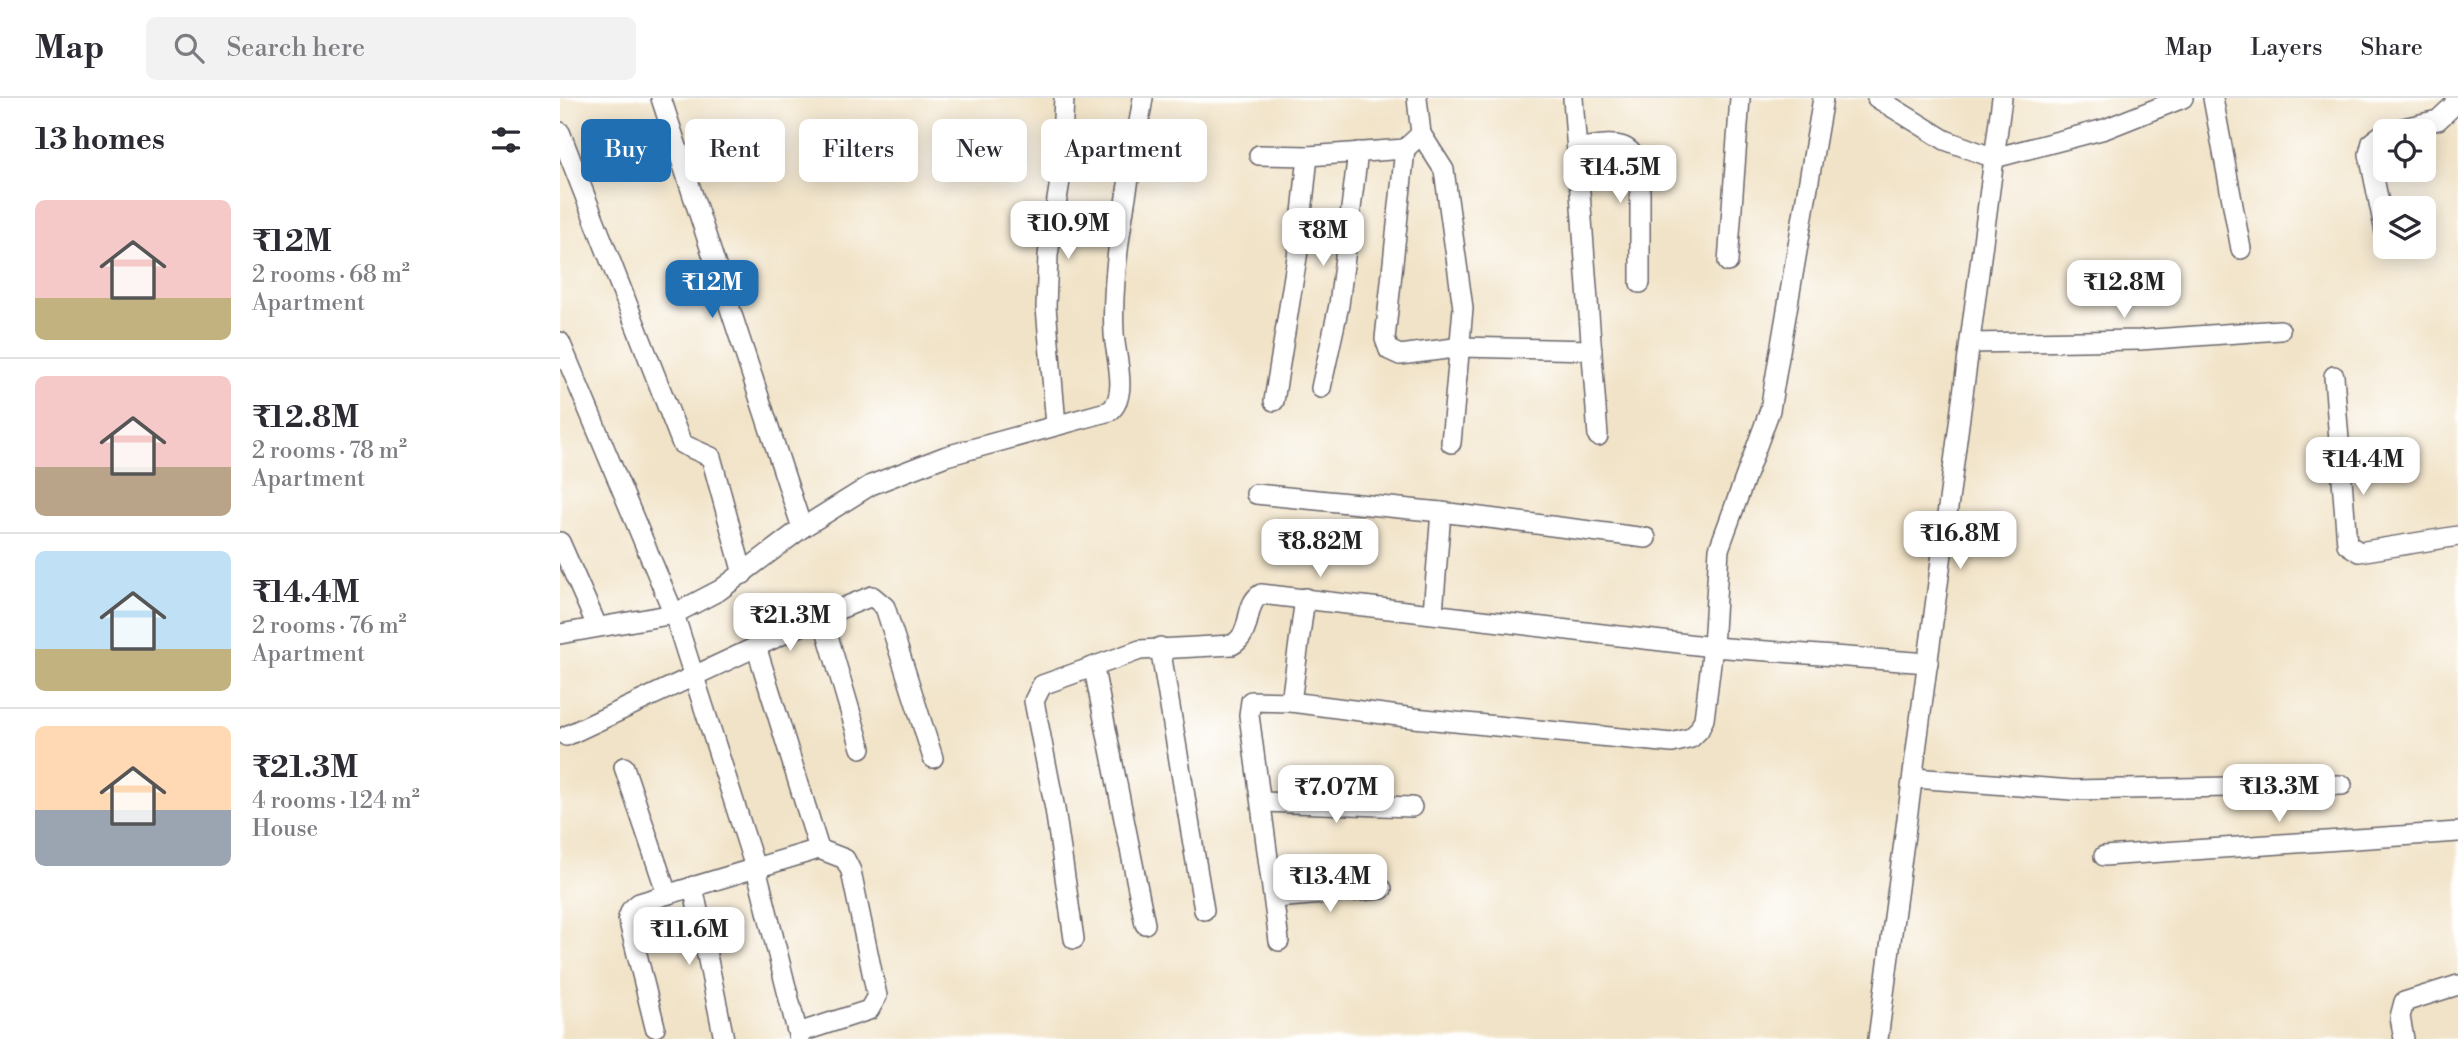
<!DOCTYPE html>
<html lang="en">
<head>
<meta charset="utf-8">
<style>
	:root { --surface:#fff; --page:#f2f2f3; --text:#2b2b33; --muted:#7c7c81; --line:#e1e1e2; --accent:#1f6fb2 }
	body { margin:0; font-family:"Libre Bodoni",serif; background:var(--page); color:var(--text); height:100vh; display:flex; flex-direction:column; font-size:26px; white-space:nowrap }
	* { box-sizing:border-box; margin:0 }
	p { font-size:23px; color:var(--muted) }
	.icon { flex:none; width:38px; height:38px; fill:none; stroke:currentColor; stroke-width:2; stroke-linecap:round; stroke-linejoin:round }
	.map { position:relative; flex:1; overflow:hidden }
	.side { display:flex; flex-direction:column; background:var(--surface); width:560px }
	.side>* { flex:none }
	.hud { position:absolute; left:21px; top:21px; width:665px; height:63px; display:flex; gap:14px }
	.tools { position:absolute; left:1813px; top:21px; display:grid; gap:14px }
	.tools a { display:grid; place-items:center; width:63px; height:63px; border-radius:10px; background:var(--surface); box-shadow:0 4px 18px #0003; font-size:35px }
	.price { position:absolute; translate:-50% -60px; padding:0 16px; border-radius:14px; background:#fff; color:#222; font-size:23px; line-height:46px; filter:drop-shadow(0 2px 4px #0008) }
	.price::after { content:''; position:absolute; left:50%; top:42px; width:21px; height:16px; margin-left:-10px; background:inherit; clip-path:polygon(0 0,100% 0,50% 100%) }
	.price.on { background:var(--accent); color:#fff }
	ul { padding:0; list-style:none }
	li { display:flex; align-items:center; gap:21px; height:175px; padding:0 35px }
	li+li { border-top:2px solid var(--line) }
	li span { display:grid; place-items:center; flex:none; width:196px; height:140px; border-radius:10px; color:#555 }
	li>.icon { margin-inline-start:auto }
	span .icon { width:84px; height:84px; fill:#fffc; stroke-width:1 }
	li b { font-size:30px }
	h2 { display:flex; justify-content:space-between; align-items:center; height:84px; padding:0 35px; font-size:30px }
	.tag { padding:0 24px; border-radius:10px; background:var(--surface); box-shadow:0 4px 18px #0003; font-size:24px; line-height:63px }
	.tag.on { background:var(--accent); color:#fff }
	header { display:flex; align-items:center; gap:42px; box-sizing:border-box; height:98px; padding:0 35px; background:var(--surface); border-bottom:2px solid var(--line) }
	header strong { font-size:33px }
	nav { display:flex; gap:38px; margin-inline-start:auto; font-size:24px }
	.search { width:490px; height:63px; background:var(--page); display:flex; align-items:center; gap:18px; box-sizing:border-box; padding:0 24px; border-radius:10px; color:var(--muted); font-size:26px }
	main { display:flex; flex:1; min-height:0 }
	.map>svg:first-child { display:block }
	.lines { fill:none; stroke-linecap:round; stroke-linejoin:round }
	.minor-casing { stroke:#6a666c; stroke-width:22 }
	.minor { stroke:#fff; stroke-width:19 }
</style>
</head>
<body>
<header>
<strong>Map</strong>
<div class="search"><svg class="icon" aria-label="search" viewBox="0 0 24 24"><circle cx="10" cy="10" r="6"/><path d="M15 15l6 6"/></svg>Search here</div>
<nav><a>Map</a><a>Layers</a><a>Share</a></nav>
</header>
<main>
<section class="side">
<h2>13 homes<svg class="icon" aria-label="filters" viewBox="0 0 24 24"><path d="M4 7h16M4 17h16"/><circle cx="9" cy="7" r="2"/><circle cx="15" cy="17" r="2"/></svg></h2>
<ul>
<li><span style="background:linear-gradient(#f6c9c9 70%,#c2b280 0)"><svg class="icon" aria-label="home" viewBox="0 0 24 24"><path d="M3 11l9-7 9 7M6 9v11h12V9"/></svg></span><div><b>₹12M</b><p>2 rooms · 68 m²</p><p>Apartment</p></div></li>
<li><span style="background:linear-gradient(#f6c9c9 65%,#b9a48a 0)"><svg class="icon" aria-label="home" viewBox="0 0 24 24"><path d="M3 11l9-7 9 7M6 9v11h12V9"/></svg></span><div><b>₹12.8M</b><p>2 rooms · 78 m²</p><p>Apartment</p></div></li>
<li><span style="background:linear-gradient(#bfe0f5 70%,#c2b280 0)"><svg class="icon" aria-label="home" viewBox="0 0 24 24"><path d="M3 11l9-7 9 7M6 9v11h12V9"/></svg></span><div><b>₹14.4M</b><p>2 rooms · 76 m²</p><p>Apartment</p></div></li>
<li><span style="background:linear-gradient(#ffd9b3 60%,#9aa5b1 0)"><svg class="icon" aria-label="home" viewBox="0 0 24 24"><path d="M3 11l9-7 9 7M6 9v11h12V9"/></svg></span><div><b>₹21.3M</b><p>4 rooms · 124 m²</p><p>House</p></div></li>
</ul>
</section>
<div class="map">
<svg width="1898" height="941" viewBox="0 0 1898 941">
	<rect width="100%" height="100%" fill="#fff"/>
	<filter id="ink" filterUnits="userSpaceOnUse"><feTurbulence type="fractalNoise" baseFrequency=".0143" numOctaves="2"/><feDisplacementMap in="SourceGraphic" scale="14" xChannelSelector="R" yChannelSelector="G"/><feConvolveMatrix kernelMatrix="1 2 1 2 8 2 1 2 1" color-interpolation-filters="sRGB"/></filter>
	<filter id="wash" filterUnits="userSpaceOnUse"><feTurbulence type="fractalNoise" baseFrequency=".00686" numOctaves="4" result="noise"/><feDisplacementMap in="SourceGraphic" scale="28" xChannelSelector="R" yChannelSelector="G"/><feGaussianBlur stdDeviation="1.57" result="paint"/><feColorMatrix in="noise" values="0 0 0 0 0 0 0 0 0 0 0 0 0 0 0 0 0 1.4 0 .05"/><feComposite in="paint" operator="in"/></filter>
	<g filter="url(#wash)">
		<rect width="100%" height="100%" fill="#f1e3c7"/>
	</g>
	<g filter="url(#ink)">
		<g class="lines">
			<defs>
				<g id="minor">
					<path d="M101,0L242,430"/>
					<path d="M1013,0L1038,338"/>
					<path d="M1317,0L1385,42L1434,60L1545,31L1623,0"/>
					<path d="M1653,0L1681,151"/>
					<path d="M1830,33L1878,22L1895,6V0"/>
					<path d="M0,34L122,346L151,359L183,476"/>
					<path d="M1825,34L1812,44L1809,56L1825,134"/>
					<path d="M861,36L884,72L903,210L891,345"/>
					<path d="M1017,50C1046,48 1071,37 1080,72V185"/>
					<path d="M845,51L825,241L829,252L840,257L902,249L1032,252"/>
					<path d="M699,57L748,58L845,51L861,36L857,0"/>
					<path d="M1168,164L1180,0"/>
					<path d="M0,244L114,516L200,785L239,941"/>
					<path d="M1411,245L1580,242L1720,232"/>
					<path d="M1774,278L1787,446L1799,454L1898,438"/>
					<path d="M761,290L779,207L798,54"/>
					<path d="M714,303L738,153L748,58"/>
					<path d="M496,327L486,209L488,157L500,83L504,0"/>
					<path d="M696,396L881,414L1086,440"/>
					<path d="M0,444L37,528"/>
					<path d="M873,514L881,414"/>
					<path d="M262,518L301,650"/>
					<path d="M0,536L114,516L160,492L242,430L311,387L386,358L550,313C569,297 555,257 554,235C550,164 572,71 583,0"/>
					<path d="M196,548L259,751"/>
					<path d="M600,549L644,812"/>
					<path d="M534,571L585,826"/>
					<path d="M731,604L745,500"/>
					<path d="M6,638L262,518L312,498L325,509L373,660"/>
					<path d="M64,669L107,796"/>
					<path d="M1354,680L1512,692L1782,687"/>
					<path d="M702,704L852,709"/>
					<path d="M1544,758L1898,734"/>
					<path d="M133,788L164,941"/>
					<path d="M715,800L822,791"/>
					<path d="M514,841L495,711L474,603L482,587L580,552L672,547C694,535 683,507 701,496L1153,549L1368,565"/>
					<path d="M719,843L689,617L691,603L731,604L854,620L1112,645L1131,640L1139,632L1144,621L1153,549L1159,451L1210,312L1263,0"/>
					<path d="M95,929L68,820L71,812L79,805L259,751L285,761L291,773L317,898L309,912L238,935"/>
					<path d="M1318,941L1442,0"/>
					<path d="M1844,941L1840,919L1844,904L1898,887"/>
				</g>
			</defs>
			<use href="#minor" class="minor-casing"/>
			<use href="#minor" class="minor"/>
		</g>
	</g>
</svg>
<div class="tools">
<a><svg class="icon" aria-label="locate" viewBox="0 0 24 24"><circle cx="12" cy="12" r="6"/><path d="M12 2v4M12 18v4M2 12h4M18 12h4"/></svg></a>
<a><svg class="icon" aria-label="layers" viewBox="0 0 24 24"><path d="M12 4l9 5-9 5-9-5zM3 14l9 5 9-5"/></svg></a>
</div>
<b class="price" style="left:1060px;top:107px">₹14.5M</b>
<b class="price" style="left:508px;top:163px">₹10.9M</b>
<b class="price" style="left:763px;top:170px">₹8M</b>
<b class="price on" style="left:152px;top:222px">₹12M</b>
<b class="price" style="left:1564px;top:222px">₹12.8M</b>
<b class="price" style="left:1803px;top:399px">₹14.4M</b>
<b class="price" style="left:1400px;top:473px">₹16.8M</b>
<b class="price" style="left:760px;top:481px">₹8.82M</b>
<b class="price" style="left:230px;top:555px">₹21.3M</b>
<b class="price" style="left:1719px;top:726px">₹13.3M</b>
<b class="price" style="left:776px;top:727px">₹7.07M</b>
<b class="price" style="left:770px;top:816px">₹13.4M</b>
<b class="price" style="left:129px;top:869px">₹11.6M</b>
<div class="hud">
<a class="tag on">Buy</a>
<a class="tag">Rent</a>
<a class="tag">Filters</a>
<a class="tag">New</a>
<a class="tag">Apartment</a>
</div>
</div>
</main>
</body>
</html>
